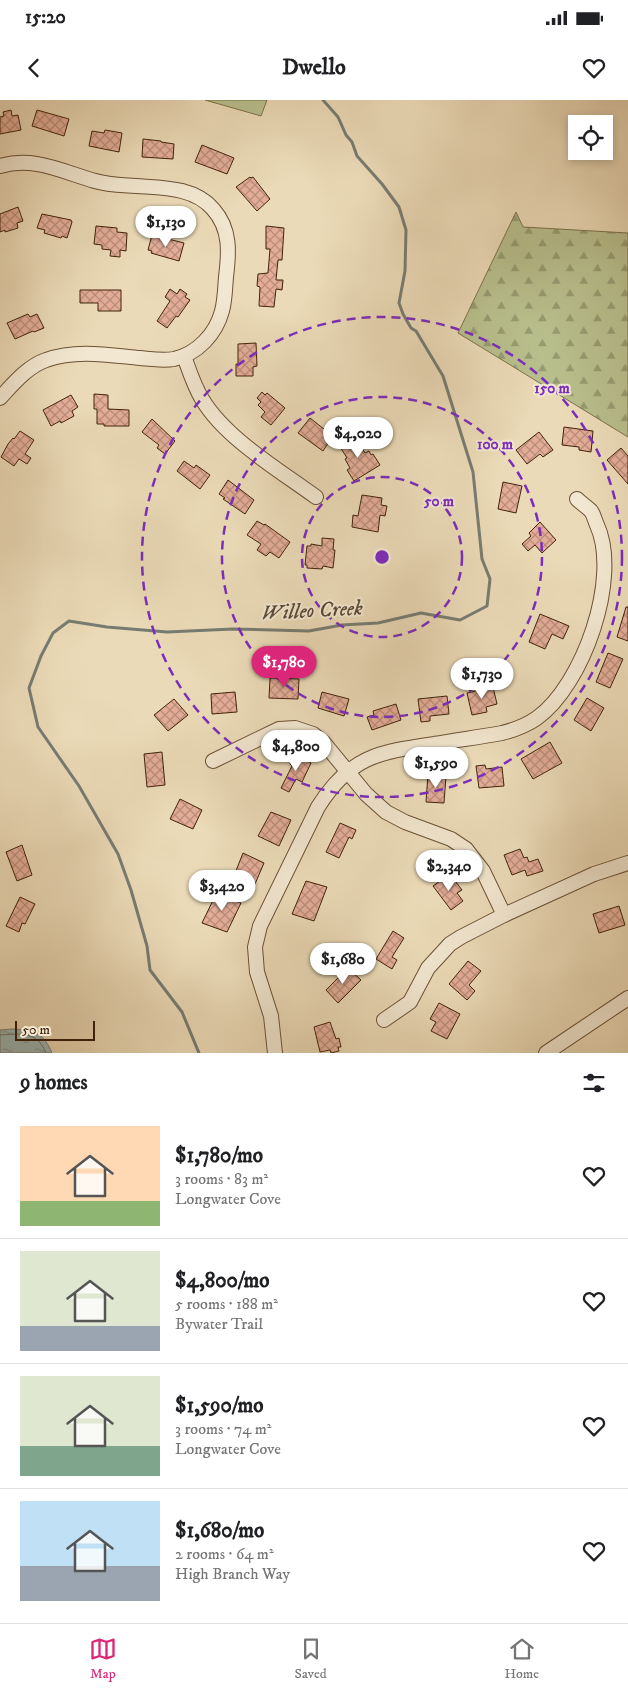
<!DOCTYPE html>
<html lang="en">
<head>
<meta charset="utf-8">
<style>
	:root { --surface:#fff; --page:#f6f6f6; --text:#202124; --muted:#757577; --line:#e0e0e0; --accent:#db2777 }
	body { margin:0; font-family:"IM FELL DW Pica",serif; background:var(--page); color:var(--text); height:100vh; display:flex; flex-direction:column; font-size:19px; white-space:nowrap }
	* { box-sizing:border-box; margin:0 }
	p { font-size:16px; color:var(--muted) }
	.icon { flex:none; width:28px; height:28px; fill:none; stroke:currentColor; stroke-width:2; stroke-linecap:round; stroke-linejoin:round }
	.map { position:relative; height:953px; overflow:hidden }
	.panel { display:flex; flex-direction:column; background:var(--surface); flex:1 }
	.panel>* { flex:none }
	.tools { position:absolute; left:568px; top:15px; display:grid; gap:10px }
	.tools a { display:grid; place-items:center; width:45px; height:45px; border-radius:0px; background:var(--surface); box-shadow:0 2px 8px #0003; font-size:25px }
	.scale { position:absolute; left:15px; bottom:12px; width:80px; box-sizing:border-box; padding-left:5px; border:2px solid #42230a; border-top:0; font-size:14px; line-height:18px; white-space:nowrap; color:#42230a; -webkit-text-stroke:4px #f2e7d0; paint-order:stroke }
	.price { position:absolute; translate:-50% -42px; padding:0 11px; border-radius:18px; background:#fff; color:#222; font-size:16px; line-height:32px; filter:drop-shadow(0 1px 2px #0008) }
	.price::after { content:''; position:absolute; left:50%; top:30px; width:15px; height:11px; margin-left:-8px; background:inherit; clip-path:polygon(0 0,100% 0,50% 100%) }
	.price.active { background:var(--accent); color:#fff }
	ul { padding:0; list-style:none }
	li { display:flex; align-items:center; gap:15px; height:125px; padding:0 20px }
	li+li { border-top:1px solid var(--line) }
	li span { display:grid; place-items:center; flex:none; width:140px; height:100px; border-radius:0px; color:#555 }
	li>.icon { margin-inline-start:auto }
	span .icon { width:60px; height:60px; fill:#fffc; stroke-width:1 }
	li b { font-size:21px }
	h2 { display:flex; justify-content:space-between; align-items:center; height:60px; padding:0 20px; font-size:21px }
	.status { display:flex; justify-content:space-between; align-items:center; height:35px; padding:0 25px; background:var(--surface); direction:ltr }
	.status svg { height:14px; fill:currentColor }
	header { display:flex; justify-content:space-between; align-items:center; height:65px; padding:0 20px; background:var(--surface); font-size:22px; font-weight:800 }
	.tabs { display:flex; justify-content:space-around; align-items:center; height:70px; border-top:1px solid var(--line); background:var(--surface); font-size:14px; color:var(--muted) }
	.tabs a { display:grid; justify-items:center; gap:2px }
	.tabs .active { color:var(--accent) }
	.map>svg:first-child { display:block }
	.green { fill:#b8bf8d; stroke:#7d714c }
	.forest { fill:url(#forest-firs); stroke:#7d714c }
	.water { fill:url(#water-ripples); stroke:#777c72 }
	.lines { fill:none; stroke-linecap:round; stroke-linejoin:round }
	.shore { stroke:#6e6e61; stroke-width:1 }
	.stream { stroke:#777c72; stroke-width:3 }
	.building { fill:url(#building-cross-hatch); stroke:#42230a }
	.minor-casing { stroke:#6c5135; stroke-width:16 }
	.minor { stroke:#f2e7d0; stroke-width:14 }
	.ring { fill:none; stroke:#7b2cbf; stroke-width:2.5; stroke-dasharray:9 6 }
	.labels { text-anchor:middle; dominant-baseline:central; stroke-width:4; stroke-linejoin:round; paint-order:stroke }
	.water-label { font-size:21px; font-style:italic; fill:#584836; stroke:#f2e7d0 }
	.centre { fill:#7b2cbf; stroke:#f2e7d0; stroke-width:2.5 }
	.ring-label { font-size:15px; text-anchor:middle; font-weight:bold; fill:#7b2cbf; stroke:#f2e7d0; stroke-width:4; stroke-linejoin:round; paint-order:stroke }
</style>
</head>
<body>
<div class="status"><b>15:20</b><svg viewBox="0 0 49 12"><path d="M0 12V9h3v3zM5 12V6h3v6zM10 12V3h3v9zM15 12V0h3v12zM26 1h20v11H26zM47 4h2v5h-2z"/></svg></div>
<header><svg class="icon" aria-label="back" viewBox="0 0 24 24"><path d="M15 5l-7 7 7 7"/></svg>Dwello<svg class="icon" aria-label="heart" viewBox="0 0 24 24"><path d="M12 20l-8-8c-3-5 5-10 8-4 3-6 11-1 8 4z"/></svg></header>
<div class="map">
<svg width="628" height="953" viewBox="0 0 628 953">
	<defs>
		<pattern id="forest-firs" width="22" height="20" patternUnits="userSpaceOnUse" patternTransform="scale(1.25)"><rect width="22" height="20" fill="#b8bf8d"/><path d="M5 1l3.5 6h-7zM16 11l3.5 6h-7z" fill="#979b71"/></pattern>
		<pattern id="water-ripples" width="26" height="14" patternUnits="userSpaceOnUse" patternTransform="scale(1.25)"><rect width="26" height="14" fill="#9bb8b8"/><path d="M2 4q2-2 4 0t4 0M15 11q2-2 4 0t4 0" fill="none" stroke="#809594"/></pattern>
		<pattern id="building-cross-hatch" width="8" height="8" patternUnits="userSpaceOnUse" patternTransform="scale(1.25)"><rect width="8" height="8" fill="#e3ad98"/><path d="M0 0l8 8M0 8l8-8" fill="none" stroke="#ba8c7a"/></pattern>
	</defs>
	<rect width="100%" height="100%" fill="#ebdab7"/>
	<filter id="stains"><feTurbulence type="fractalNoise" baseFrequency=".004" numOctaves="4"/><feColorMatrix values="0 0 0 0 .2 0 0 0 0 .09 0 0 0 0 .02 0 0 0 .5 -.17"/></filter>
	<radialGradient id="worn" r=".72"><stop offset=".6" stop-color="#630" stop-opacity="0"/><stop offset="1" stop-color="#630" stop-opacity=".3"/></radialGradient>
	<path class="green" d="M205,0H267L261,16Z"/>
	<path class="forest" d="M516,112L523,127L628,133V337L458,233Z"/>
	<path class="water" d="M13,929C34,930 43,932 52,953H0V930Z"/>
	<g class="lines">
		<path class="shore" d="M0,935C20,934 37,930 46,953"/>
		<path class="stream" d="M199,953L182,912L150,870L147,846L131,790L118,754L79,686L38,627L29,588L41,556L53,533L69,521L107,527L167,532L233,529L309,531L342,525L378,523L421,513L460,520L487,506L490,479L482,459L473,372L443,276L416,231L411,228L403,214L399,203L405,171L406,130L399,107L382,84L357,56L352,42L346,35L338,17L323,0"/>
	</g>
	<g class="building">
		<path d="M11,10L12,16L18,15L21,30L0,34V17L4,16L3,12Z"/>
		<path d="M37,10L69,19L64,36L32,26Z"/>
		<path d="M105,30L122,33L119,52L89,46L92,31L104,33Z"/>
		<path d="M143,39L161,41V42L174,44L173,59L142,57Z"/>
		<path d="M202,45L234,58L227,74L195,62Z"/>
		<path d="M250,77L251,78L253,77L270,99L257,111L236,87Z"/>
		<path d="M18,107L23,121L17,123L18,128L5,132V130L0,132V114Z"/>
		<path d="M42,114L71,120L72,122L67,138L62,136L61,138L44,133L45,130L37,128Z"/>
		<path d="M96,126L117,128V132L127,133L126,151L120,150V157L110,156L111,150L102,149V145L94,144Z"/>
		<path d="M266,126L284,128L282,160H278L276,180H283L282,190L276,189L274,207L259,206L260,187L257,186L258,174L268,173L270,149H266Z"/>
		<path d="M152,135L184,143L179,161L151,153L152,151L148,150Z"/>
		<path d="M170,189L177,194L180,189L187,194L185,197L190,200L178,217L176,216L167,228L157,221L170,201L165,197Z"/>
		<path d="M80,190H121V211H98V203H80Z"/>
		<path d="M28,214L30,217L37,214L44,228L34,232L33,231L15,239L7,223Z"/>
		<path d="M256,243L257,266L253,267V276H236V264H238V244Z"/>
		<path d="M262,292L265,295L267,293L285,308L271,325L261,317L265,312L258,305L261,302L257,298Z"/>
		<path d="M94,294L108,295V309L129,310V326H104V324H97V309H94Z"/>
		<path d="M71,295L78,307L72,311L74,316L61,323L60,321L51,326L43,310Z"/>
		<path d="M310,318L329,333L327,336L331,339L323,351L298,333Z"/>
		<path d="M152,319L175,341L165,354L157,348L159,345L142,332Z"/>
		<path d="M564,327L593,331L591,352L579,350V347L562,345Z"/>
		<path d="M20,331L34,340L25,354L31,358L27,364L19,359L14,366L1,357L8,344L13,338L14,339Z"/>
		<path d="M539,332L553,350L543,357L540,354L527,364L516,350Z"/>
		<path d="M355,336L365,353L369,351L371,355L373,354L380,365L354,381L347,370L350,368L345,359L347,358L339,345Z"/>
		<path d="M621,348L628,356V384L607,360Z"/>
		<path d="M184,361L194,368L196,365L210,375L200,389L177,371Z"/>
		<path d="M228,380L254,400L245,414L223,399L225,398L219,394Z"/>
		<path d="M503,382L522,386L516,413L498,409Z"/>
		<path d="M362,395L382,398L381,405L387,406L385,416L380,415L378,432L352,427L353,415L358,416Z"/>
		<path d="M257,421L264,425L265,424L290,442L279,458L270,452L266,456L257,450L261,444L247,435Z"/>
		<path d="M540,422L556,440L542,453L535,445L528,451L522,444L531,436L529,433Z"/>
		<path d="M322,438L334,439L333,450H335L333,468L323,466L322,469L307,468V465H305L307,446H311V444L322,446Z"/>
		<path d="M626,507H628V541L617,537Z"/>
		<path d="M540,514L569,526L563,539L552,534L545,549L529,542Z"/>
		<path d="M608,553L623,559L610,588L596,582Z"/>
		<path d="M270,578L299,579L298,599L269,598Z"/>
		<path d="M493,587L497,604L486,607L487,612L472,615L467,593Z"/>
		<path d="M235,592L237,612L212,614L211,594Z"/>
		<path d="M322,592L349,599L344,616L318,608Z"/>
		<path d="M447,596L449,614L430,616V621L421,622L418,599Z"/>
		<path d="M587,598L604,608L591,631L574,620Z"/>
		<path d="M174,599L188,615L168,631L154,615Z"/>
		<path d="M396,604L401,620L372,630L367,617L374,615L373,611Z"/>
		<path d="M550,642L562,663L533,679L521,659Z"/>
		<path d="M162,652L165,685L147,687L144,654Z"/>
		<path d="M295,654L311,663L302,682L296,679L289,692L281,688L292,666L290,664Z"/>
		<path d="M485,665L486,669L502,667L504,686L479,688L476,666Z"/>
		<path d="M428,674L446,676L444,703L426,702Z"/>
		<path d="M180,699L202,710L193,729L170,719Z"/>
		<path d="M271,712L291,720L279,746L258,736Z"/>
		<path d="M340,723L356,730L352,739L349,737L339,758L326,752Z"/>
		<path d="M22,745L32,775L17,781L6,752Z"/>
		<path d="M520,749L524,758L527,757L529,762L538,759L543,771L527,776L525,770L512,775L504,755Z"/>
		<path d="M243,753L264,763L252,791L232,781Z"/>
		<path d="M450,774L462,790L457,793L463,801L451,810L433,786Z"/>
		<path d="M306,781L327,787L314,821L292,814Z"/>
		<path d="M217,792L241,803L227,832L202,823Z"/>
		<path d="M20,797L35,804L25,824L22,823L19,832L6,826Z"/>
		<path d="M619,806L625,825L599,833L593,814Z"/>
		<path d="M393,831L404,838L392,857L397,860L392,869L376,859Z"/>
		<path d="M468,861L481,871L469,885L475,891L467,900L449,884Z"/>
		<path d="M348,868L361,880L338,903L326,890Z"/>
		<path d="M439,903L460,914L447,939L431,931L436,922L430,919Z"/>
		<path d="M330,922L336,939L339,938L341,947H338L339,951L331,953L330,950L320,952L314,927Z"/>
	</g>
	<g class="lines">
		<defs>
			<g id="minor">
				<path d="M0,66C34,56 63,72 95,81C108,85 122,85 136,86C163,88 194,87 213,109C231,129 229,153 226,177C225,188 225,200 222,211C216,234 197,254 174,259C163,261 151,259 140,258C109,255 76,249 46,260C28,266 13,284 0,298"/>
				<path d="M184,256C189,270 194,286 202,299C225,338 279,370 316,397"/>
				<path d="M213,661L279,629L295,628L313,634L324,643L366,694L386,712L405,722L451,739L466,749L483,771L504,815"/>
				<path d="M384,920L410,902L428,868L450,844L461,837L504,815L594,774L628,763"/>
				<path d="M275,953L271,916L257,872L255,847L260,826L318,707C350,656 379,652 434,644C457,640 480,637 502,633C514,630 527,625 537,618C583,585 621,478 597,425C595,421 594,415 591,411C587,407 581,403 577,399"/>
				<path d="M546,953L628,898"/>
			</g>
		</defs>
		<use href="#minor" class="minor-casing"/>
		<use href="#minor" class="minor"/>
	</g>
	<g class="ring">
		<circle cx="382" cy="457" r="80"/>
		<circle cx="382" cy="457" r="160"/>
		<circle cx="382" cy="457" r="240"/>
	</g>
	<g class="labels">
		<g class="water-label">
			<text transform="translate(312 511) rotate(-3)">Willeo Creek</text>
		</g>
	</g>
	<circle cx="382" cy="457" r="8" class="centre"/>
	<g class="ring-label">
		<text x="552" y="293">150 m</text>
		<text x="495" y="349">100 m</text>
		<text x="439" y="406">50 m</text>
	</g>
	<rect width="100%" height="100%" filter="url(#stains)"/>
	<rect width="100%" height="100%" fill="url(#worn)"/>
</svg>
<div class="tools">
<a><svg class="icon" aria-label="locate" viewBox="0 0 24 24"><circle cx="12" cy="12" r="6"/><path d="M12 2v4M12 18v4M2 12h4M18 12h4"/></svg></a>
</div>
<div class="scale">50 m</div>
<b class="price" style="left:166px;top:148px">$1,130</b>
<b class="price" style="left:358px;top:359px">$4,020</b>
<b class="price active" style="left:284px;top:588px">$1,780</b>
<b class="price" style="left:482px;top:600px">$1,730</b>
<b class="price" style="left:296px;top:672px">$4,800</b>
<b class="price" style="left:436px;top:689px">$1,590</b>
<b class="price" style="left:449px;top:792px">$2,340</b>
<b class="price" style="left:222px;top:812px">$3,420</b>
<b class="price" style="left:343px;top:885px">$1,680</b>
</div>
<section class="panel">
<h2>9 homes<svg class="icon" aria-label="filters" viewBox="0 0 24 24"><path d="M4 7h16M4 17h16"/><circle cx="9" cy="7" r="2"/><circle cx="15" cy="17" r="2"/></svg></h2>
<ul>
<li><span style="background:linear-gradient(#ffd9b3 75%,#8fb573 0)"><svg class="icon" aria-label="home" viewBox="0 0 24 24"><path d="M3 11l9-7 9 7M6 9v11h12V9"/></svg></span><div><b>$1,780/mo</b><p>3 rooms · 83 m²</p><p>Longwater Cove</p></div><svg class="icon" aria-label="heart" viewBox="0 0 24 24"><path d="M12 20l-8-8c-3-5 5-10 8-4 3-6 11-1 8 4z"/></svg></li>
<li><span style="background:linear-gradient(#dfe7d0 75%,#9aa5b1 0)"><svg class="icon" aria-label="home" viewBox="0 0 24 24"><path d="M3 11l9-7 9 7M6 9v11h12V9"/></svg></span><div><b>$4,800/mo</b><p>5 rooms · 188 m²</p><p>Bywater Trail</p></div><svg class="icon" aria-label="heart" viewBox="0 0 24 24"><path d="M12 20l-8-8c-3-5 5-10 8-4 3-6 11-1 8 4z"/></svg></li>
<li><span style="background:linear-gradient(#dfe7d0 70%,#7fa58c 0)"><svg class="icon" aria-label="home" viewBox="0 0 24 24"><path d="M3 11l9-7 9 7M6 9v11h12V9"/></svg></span><div><b>$1,590/mo</b><p>3 rooms · 74 m²</p><p>Longwater Cove</p></div><svg class="icon" aria-label="heart" viewBox="0 0 24 24"><path d="M12 20l-8-8c-3-5 5-10 8-4 3-6 11-1 8 4z"/></svg></li>
<li><span style="background:linear-gradient(#bfe0f5 65%,#9aa5b1 0)"><svg class="icon" aria-label="home" viewBox="0 0 24 24"><path d="M3 11l9-7 9 7M6 9v11h12V9"/></svg></span><div><b>$1,680/mo</b><p>2 rooms · 64 m²</p><p>High Branch Way</p></div><svg class="icon" aria-label="heart" viewBox="0 0 24 24"><path d="M12 20l-8-8c-3-5 5-10 8-4 3-6 11-1 8 4z"/></svg></li>
</ul>
</section>
<nav class="tabs">
<a class="active"><svg class="icon" aria-label="map" viewBox="0 0 24 24"><path d="M3 6l6-2 6 2 6-2v14l-6 2-6-2-6 2zM9 4v14M15 6v14"/></svg>Map</a>
<a><svg class="icon" aria-label="saved" viewBox="0 0 24 24"><path d="M7 4h10v16l-5-4-5 4z"/></svg>Saved</a>
<a><svg class="icon" aria-label="home" viewBox="0 0 24 24"><path d="M3 11l9-7 9 7M6 9v11h12V9"/></svg>Home</a>
</nav>
</body>
</html>
